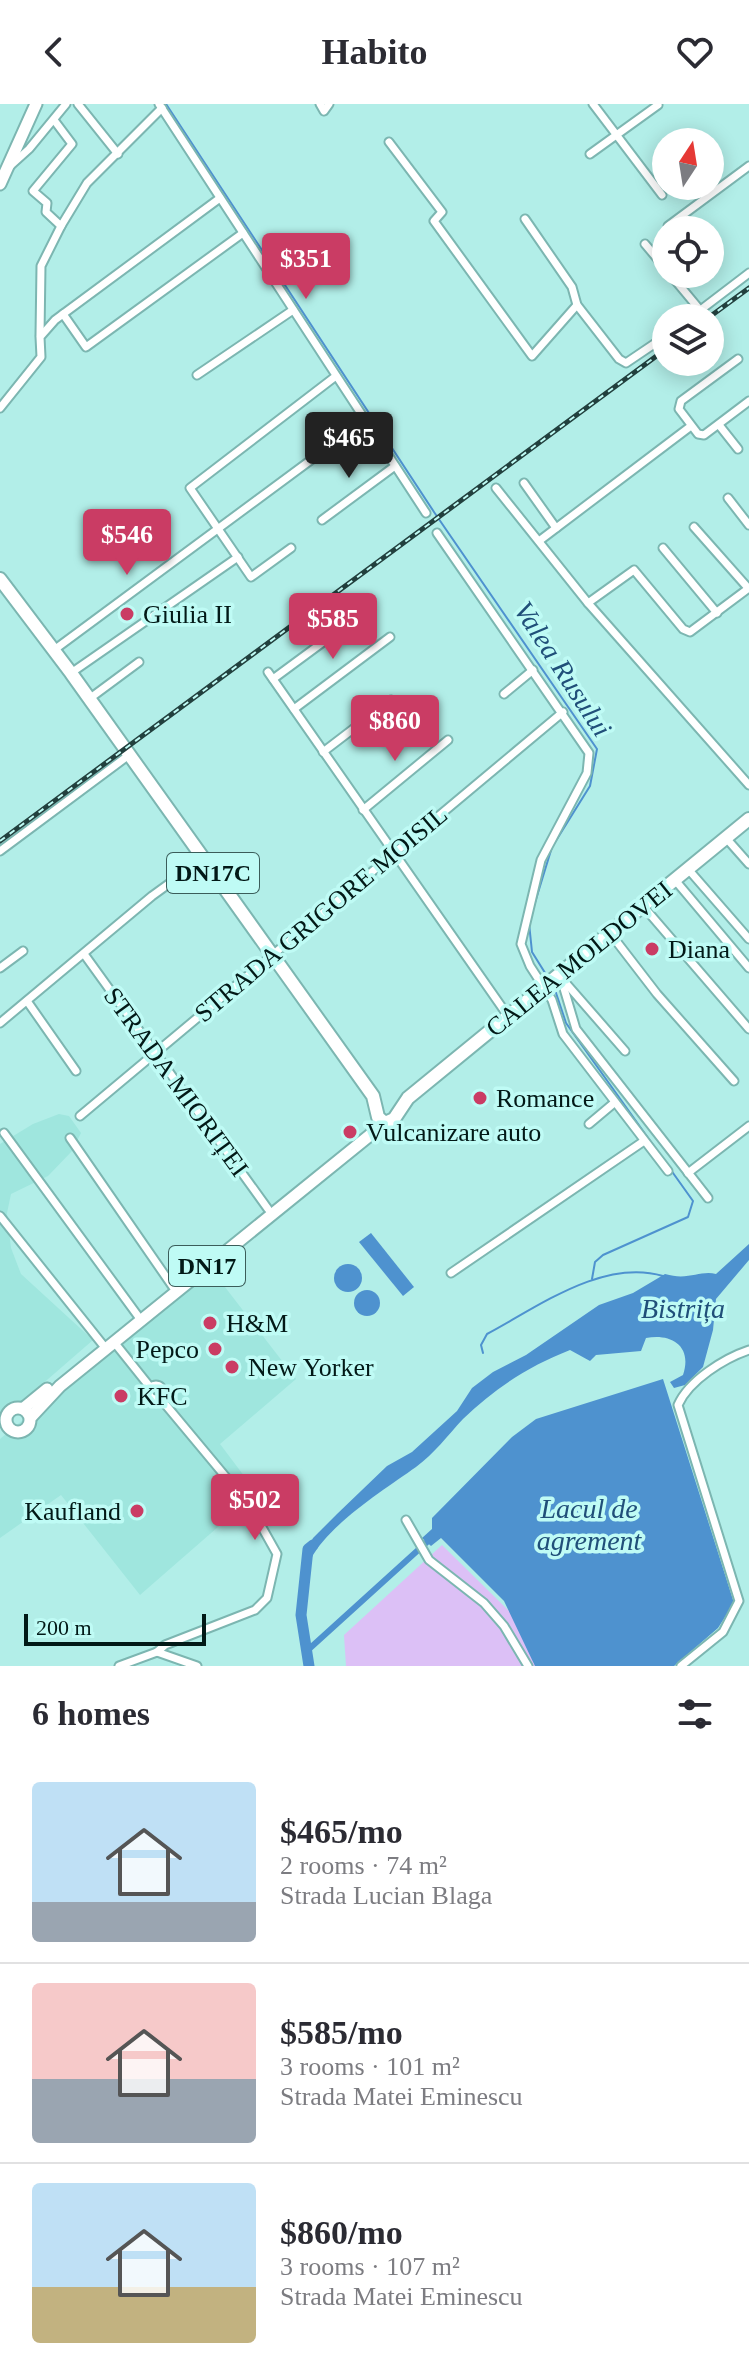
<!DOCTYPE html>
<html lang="en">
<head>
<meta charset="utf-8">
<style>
	:root { --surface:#fff; --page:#f2f2f3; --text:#2b2b33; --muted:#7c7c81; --line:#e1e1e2; --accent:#ca3c64 }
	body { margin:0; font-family:"Times New Roman",serif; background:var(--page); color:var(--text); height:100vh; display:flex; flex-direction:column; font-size:30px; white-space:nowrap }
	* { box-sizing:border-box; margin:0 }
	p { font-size:26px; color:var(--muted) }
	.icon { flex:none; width:44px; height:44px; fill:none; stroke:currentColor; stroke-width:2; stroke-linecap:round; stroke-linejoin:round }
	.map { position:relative; height:1562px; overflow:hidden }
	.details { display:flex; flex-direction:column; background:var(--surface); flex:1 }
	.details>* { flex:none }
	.needle { width:52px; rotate:12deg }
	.buttons { position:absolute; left:652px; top:24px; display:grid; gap:16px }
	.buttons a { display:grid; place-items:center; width:72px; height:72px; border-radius:50%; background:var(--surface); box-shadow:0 4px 20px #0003; font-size:40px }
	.scale { position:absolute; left:24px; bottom:20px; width:182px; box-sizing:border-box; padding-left:8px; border:4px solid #021917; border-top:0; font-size:22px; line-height:28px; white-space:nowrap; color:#021917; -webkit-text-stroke:6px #bffbf5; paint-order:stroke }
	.price { position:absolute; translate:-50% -68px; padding:0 18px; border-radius:8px; background:var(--accent); color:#fff; font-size:26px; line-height:52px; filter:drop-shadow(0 2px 4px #0008) }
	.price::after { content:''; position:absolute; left:50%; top:48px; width:24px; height:18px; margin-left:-12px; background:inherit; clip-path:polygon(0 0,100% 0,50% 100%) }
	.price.selected { background:#222; color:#fff }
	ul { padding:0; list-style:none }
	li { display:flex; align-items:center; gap:24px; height:200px; padding:0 32px }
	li+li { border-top:2px solid var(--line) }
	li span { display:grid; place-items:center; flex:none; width:224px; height:160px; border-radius:8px; color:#555 }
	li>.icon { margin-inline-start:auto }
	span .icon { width:96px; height:96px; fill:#fffc; stroke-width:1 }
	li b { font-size:34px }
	h2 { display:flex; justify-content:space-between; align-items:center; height:96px; padding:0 32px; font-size:34px }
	header { display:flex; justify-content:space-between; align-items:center; height:104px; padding:0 32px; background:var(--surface); font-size:36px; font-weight:700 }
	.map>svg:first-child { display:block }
	.built { fill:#9fe6de }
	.green { fill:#dcc0f6 }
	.water { fill:#4e92cf }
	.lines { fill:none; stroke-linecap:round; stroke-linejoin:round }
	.stream { stroke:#4e92cf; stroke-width:2 }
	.canal { stroke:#4e92cf; stroke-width:6 }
	.river { stroke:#4e92cf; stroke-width:11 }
	.minor-casing { stroke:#7cb6b1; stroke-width:11 }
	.primary-casing { stroke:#7cb6b1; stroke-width:15 }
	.trunk-casing { stroke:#7cb6b1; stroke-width:16 }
	.minor { stroke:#fff; stroke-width:7 }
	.primary { stroke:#fff; stroke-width:11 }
	.trunk { stroke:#fff; stroke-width:12 }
	.rail-casing { stroke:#22403e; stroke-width:5 }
	.rail { stroke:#bffbf5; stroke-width:2; stroke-dasharray:6; stroke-linecap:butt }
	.poi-dot { fill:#ca3c64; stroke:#bffbf5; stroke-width:3 }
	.labels { text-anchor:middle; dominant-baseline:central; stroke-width:7; stroke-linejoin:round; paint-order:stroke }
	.shield { fill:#bffbf5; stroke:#3b5d5a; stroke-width:2 }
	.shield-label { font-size:24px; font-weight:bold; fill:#021917 }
	.poi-label { font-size:26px; fill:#021917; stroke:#bffbf5; text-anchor:start }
	.street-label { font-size:26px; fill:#021917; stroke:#bffbf5 }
	.water-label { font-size:28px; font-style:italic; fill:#204f79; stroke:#bffbf5 }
</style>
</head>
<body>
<header><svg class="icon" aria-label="back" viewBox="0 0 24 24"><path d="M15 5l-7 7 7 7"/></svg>Habito<svg class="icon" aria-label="heart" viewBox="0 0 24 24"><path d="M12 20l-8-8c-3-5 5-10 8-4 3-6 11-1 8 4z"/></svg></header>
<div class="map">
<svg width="749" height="1562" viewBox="0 0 749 1562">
	<rect width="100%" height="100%" fill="#b2eee8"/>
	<g class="built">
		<path d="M59,1010L69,1012L81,1029L72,1047L48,1072L11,1090L7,1109L11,1144L21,1170L93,1236L17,1302L0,1310V1040L33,1020Z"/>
		<path d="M208,1161L296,1275L220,1340L257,1389L140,1491L61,1391L0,1434V1335Z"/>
	</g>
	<path class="green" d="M442,1441L516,1514L538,1562H346L344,1531Z"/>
	<g class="water">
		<path d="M371,1129L414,1183L403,1192L359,1138Z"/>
		<path d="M749,1140V1156L716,1195L713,1226L703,1263L685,1281L674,1284L670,1278L683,1271C693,1241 670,1229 646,1234L641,1247L596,1251L590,1257L570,1246C529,1262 495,1284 463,1315C448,1331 434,1350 416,1363C385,1385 328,1421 311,1455L304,1452L313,1434L337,1410L387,1362L412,1348L457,1307L472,1284L493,1268L526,1251L599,1201L633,1189L665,1170C688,1177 700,1166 716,1170Z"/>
		<circle cx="348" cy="1174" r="14"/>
		<circle cx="367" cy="1199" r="13"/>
		<path d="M663,1275L734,1499L718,1524L674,1562H535L504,1497L441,1434L431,1442L422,1434L432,1425V1414L512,1333L536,1315Z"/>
	</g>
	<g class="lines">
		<g class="stream">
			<path d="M166,0L434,408L597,645L590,682L552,743L533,805"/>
			<path d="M529,819L532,848L547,872"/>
			<path d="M553,880L566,919L693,1097L688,1113L603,1151L595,1158L592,1175"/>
			<path d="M483,1249L481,1241L487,1230C538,1203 603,1154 663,1172"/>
		</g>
		<path class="canal" d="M309,1545L427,1438"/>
		<path class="river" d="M309,1562L301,1511L308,1445L313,1441"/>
		<defs>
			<g id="minor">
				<path d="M78,0L118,50"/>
				<path d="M159,0L426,409"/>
				<path d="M320,0L324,7L329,0"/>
				<path d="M593,0L662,91"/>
				<path d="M54,16L72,40L33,87L47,99L46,108L61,122L87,79L162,4"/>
				<path d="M389,38L442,108L434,117L532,252L577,201"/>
				<path d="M590,50L658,1"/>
				<path d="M9,63L29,45L66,0"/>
				<path d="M525,115L572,183L577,201L619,255L626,259L666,232"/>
				<path d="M668,122L749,62"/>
				<path d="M645,140L666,165"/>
				<path d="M670,170L700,206"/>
				<path d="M63,210L86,243L243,129"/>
				<path d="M690,214L749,169"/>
				<path d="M40,231L41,162L61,122"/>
				<path d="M738,255L681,297L679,305L698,330L704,331L749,297"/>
				<path d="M197,271L293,206"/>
				<path d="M0,304L41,253L40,233L55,216L220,94"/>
				<path d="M719,321L738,345"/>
				<path d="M524,379L556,424"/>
				<path d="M496,384L588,499L749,681"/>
				<path d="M728,394L749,421"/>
				<path d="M322,416L395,362"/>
				<path d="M694,423L748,484"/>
				<path d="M437,429L589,649L587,669L541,756L521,840L530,862L552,896L563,930L668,1067"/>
				<path d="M539,437L691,322"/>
				<path d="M291,444L251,473L190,384L336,272"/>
				<path d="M663,444L717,509"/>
				<path d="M588,499L634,466L683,525L690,528L749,484"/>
				<path d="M54,546L365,316"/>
				<path d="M268,568L508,912"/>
				<path d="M71,569L238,453"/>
				<path d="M273,575L353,516"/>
				<path d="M504,590L533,566"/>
				<path d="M89,595L139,558"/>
				<path d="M294,605L390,533"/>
				<path d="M323,648L391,596"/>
				<path d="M363,706L448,636"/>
				<path d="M726,734L749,760"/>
				<path d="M0,747L129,651"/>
				<path d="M688,765L749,835"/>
				<path d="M675,776L749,864"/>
				<path d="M643,802L749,925"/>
				<path d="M610,829L657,890L734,977"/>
				<path d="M84,850L268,1105"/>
				<path d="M0,864L23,847"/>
				<path d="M560,871L576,925L708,1094"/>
				<path d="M564,877L625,947"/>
				<path d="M27,897L76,967"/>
				<path d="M0,919L152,792L203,755"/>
				<path d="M80,1012L563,608"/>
				<path d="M589,1020L614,999"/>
				<path d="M4,1029L138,1212"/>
				<path d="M70,1034L173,1183"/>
				<path d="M688,1069L749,1022"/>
				<path d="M0,1112L103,1241"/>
				<path d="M451,1169L644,1037"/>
				<path d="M114,1238L150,1283"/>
				<circle cx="156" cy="1288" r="7"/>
				<path d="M406,1416L429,1456L484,1499L504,1522L528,1562"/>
				<path d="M157,1548L165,1541L255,1506L267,1494L277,1450L250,1402L160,1294"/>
				<path d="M119,1562L157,1548L197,1562"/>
				<path d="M681,1562L723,1528L739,1497L678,1301C689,1276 725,1254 749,1246"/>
			</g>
			<g id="primary">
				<path d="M0,80L36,0"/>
				<path d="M25,1303L47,1285"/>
				<circle cx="18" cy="1316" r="12"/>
				<path d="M32,1312L60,1282L385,1019"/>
			</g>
			<path id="trunk" d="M0,475L71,569L373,992L378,1013L385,1019L394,1015L408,994L749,715"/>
		</defs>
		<use href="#minor" class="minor-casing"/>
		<use href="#primary" class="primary-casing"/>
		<use href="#trunk" class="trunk-casing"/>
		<use href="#minor" class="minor"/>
		<use href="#primary" class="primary"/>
		<use href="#trunk" class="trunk"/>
		<defs>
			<g id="rail">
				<path d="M708,214L749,184"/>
				<path d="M0,737L666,245"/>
			</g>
		</defs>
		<use href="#rail" class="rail-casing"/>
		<use href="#rail" class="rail"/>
	</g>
	<g class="poi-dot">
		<circle cx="127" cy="510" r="8"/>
		<circle cx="652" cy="845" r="8"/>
		<circle cx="480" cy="994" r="8"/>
		<circle cx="350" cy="1028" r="8"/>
		<circle cx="210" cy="1219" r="8"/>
		<circle cx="215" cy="1245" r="8"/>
		<circle cx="232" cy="1263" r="8"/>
		<circle cx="121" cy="1292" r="8"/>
		<circle cx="137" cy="1407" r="8"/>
	</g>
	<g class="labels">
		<g class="shield">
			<rect x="167" y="749" width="92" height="40" rx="6"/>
			<rect x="169" y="1142" width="76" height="40" rx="6"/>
		</g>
		<g class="shield-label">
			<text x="213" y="769">DN17C</text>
			<text x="207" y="1162">DN17</text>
		</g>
		<g class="poi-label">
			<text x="143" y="510">Giulia II</text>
			<text x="668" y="845">Diana</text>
			<text x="496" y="994">Romance</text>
			<text x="366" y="1028">Vulcanizare auto</text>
			<text x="226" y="1219">H&amp;M</text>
			<text x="199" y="1245" text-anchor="end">Pepco</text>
			<text x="248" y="1263">New Yorker</text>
			<text x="137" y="1292">KFC</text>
			<text x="121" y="1407" text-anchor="end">Kaufland</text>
		</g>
		<g class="street-label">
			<text transform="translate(321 810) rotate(-40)">STRADA GRIGORE MOISIL</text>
			<text transform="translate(579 855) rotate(-39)">CALEA MOLDOVEI</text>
			<text transform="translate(176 978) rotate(54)">STRADA MIORIȚEI</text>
		</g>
		<g class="water-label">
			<text transform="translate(563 565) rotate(57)">Valea Rusului</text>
			<text x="683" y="1204">Bistrița</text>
			<text x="589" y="1404">Lacul de<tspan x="589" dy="32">agrement</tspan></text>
		</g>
	</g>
</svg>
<div class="buttons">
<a><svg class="needle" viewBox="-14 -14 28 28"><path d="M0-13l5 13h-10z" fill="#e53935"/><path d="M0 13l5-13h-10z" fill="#7c7c81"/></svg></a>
<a><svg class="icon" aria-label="locate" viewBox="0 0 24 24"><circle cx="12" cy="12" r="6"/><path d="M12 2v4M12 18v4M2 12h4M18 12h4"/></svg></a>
<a><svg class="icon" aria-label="layers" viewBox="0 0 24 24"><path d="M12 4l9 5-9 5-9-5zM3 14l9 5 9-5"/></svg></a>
</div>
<div class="scale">200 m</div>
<b class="price" style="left:306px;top:197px">$351</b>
<b class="price selected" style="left:349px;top:376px">$465</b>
<b class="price" style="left:127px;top:473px">$546</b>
<b class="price" style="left:333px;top:557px">$585</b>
<b class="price" style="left:395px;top:659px">$860</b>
<b class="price" style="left:255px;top:1438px">$502</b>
</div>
<section class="details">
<h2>6 homes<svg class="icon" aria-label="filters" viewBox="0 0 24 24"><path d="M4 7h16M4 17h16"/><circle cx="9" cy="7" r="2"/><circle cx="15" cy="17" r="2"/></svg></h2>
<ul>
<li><span style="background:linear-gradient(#bfe0f5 75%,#9aa5b1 0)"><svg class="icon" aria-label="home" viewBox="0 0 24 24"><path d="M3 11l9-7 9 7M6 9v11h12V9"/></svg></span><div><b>$465/mo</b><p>2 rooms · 74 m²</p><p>Strada Lucian Blaga</p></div></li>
<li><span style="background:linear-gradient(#f6c9c9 60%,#9aa5b1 0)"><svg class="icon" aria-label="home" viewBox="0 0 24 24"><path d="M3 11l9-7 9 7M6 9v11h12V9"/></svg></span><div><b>$585/mo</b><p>3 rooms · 101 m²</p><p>Strada Matei Eminescu</p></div></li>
<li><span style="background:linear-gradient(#bfe0f5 65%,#c2b280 0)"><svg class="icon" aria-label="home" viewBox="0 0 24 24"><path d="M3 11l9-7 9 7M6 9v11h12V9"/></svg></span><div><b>$860/mo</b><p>3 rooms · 107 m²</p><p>Strada Matei Eminescu</p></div></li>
</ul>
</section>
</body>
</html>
